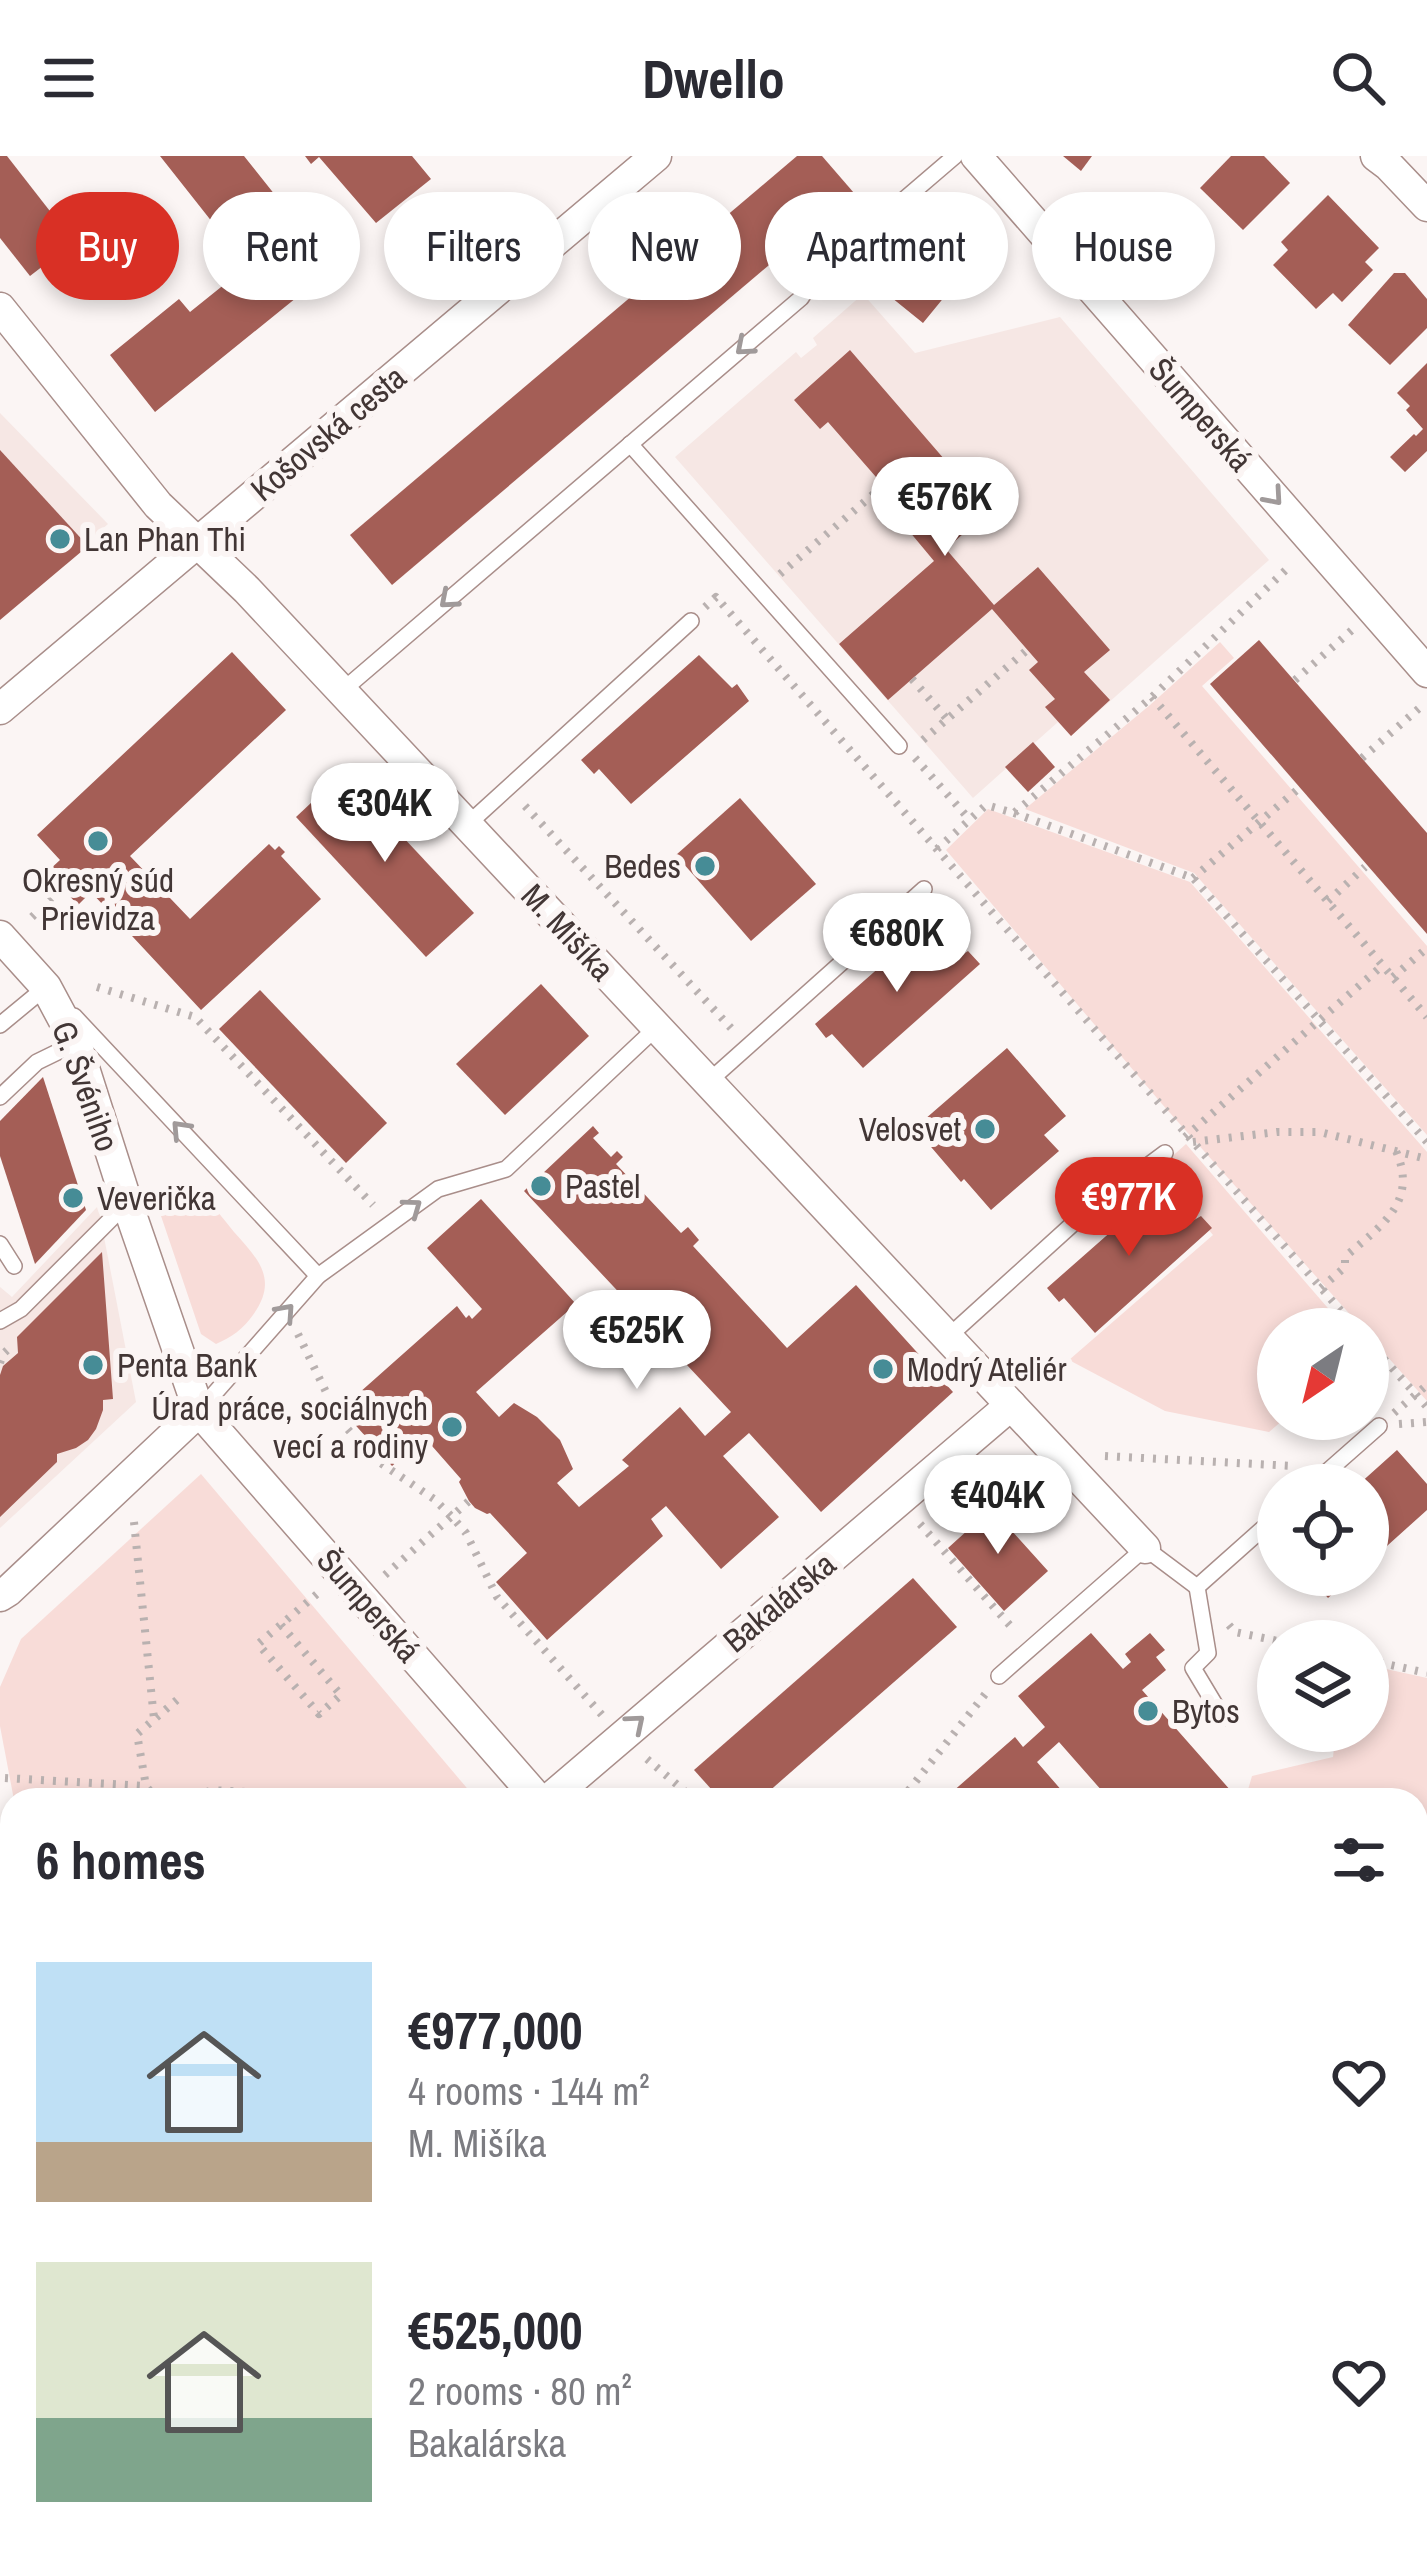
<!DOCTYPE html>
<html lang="en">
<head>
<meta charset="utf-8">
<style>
	:root { --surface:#fff; --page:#f2f2f3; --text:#2b2b33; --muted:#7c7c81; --accent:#d93025 }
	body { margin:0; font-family:"Archivo Narrow",sans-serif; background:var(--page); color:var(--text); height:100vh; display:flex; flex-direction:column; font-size:45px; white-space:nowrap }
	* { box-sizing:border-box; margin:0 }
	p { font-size:39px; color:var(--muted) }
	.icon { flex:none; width:66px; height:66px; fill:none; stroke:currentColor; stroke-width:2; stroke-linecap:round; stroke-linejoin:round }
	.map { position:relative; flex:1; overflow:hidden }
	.drawer { position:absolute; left:0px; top:1632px; width:1428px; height:771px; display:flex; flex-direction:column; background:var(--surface); border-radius:36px 36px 0 0; box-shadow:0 6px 18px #0003 }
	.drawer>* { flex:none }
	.hud { position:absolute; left:36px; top:36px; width:1356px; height:108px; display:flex; gap:24px }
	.needle { width:78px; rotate:215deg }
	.controls { position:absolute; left:1257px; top:1152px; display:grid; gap:24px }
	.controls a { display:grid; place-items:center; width:132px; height:132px; border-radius:50%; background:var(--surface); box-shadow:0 6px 18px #0003; font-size:60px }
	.price { position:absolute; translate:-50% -102px; padding:0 27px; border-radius:42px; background:#fff; color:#222; font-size:39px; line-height:78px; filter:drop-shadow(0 3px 6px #0008) }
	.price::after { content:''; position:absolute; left:50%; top:72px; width:36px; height:27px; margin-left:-18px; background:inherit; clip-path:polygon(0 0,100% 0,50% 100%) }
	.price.active { background:var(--accent); color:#fff }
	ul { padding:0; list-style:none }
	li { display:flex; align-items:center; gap:36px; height:300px; padding:0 36px }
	li span { display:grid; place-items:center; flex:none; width:336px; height:240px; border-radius:0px; color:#555 }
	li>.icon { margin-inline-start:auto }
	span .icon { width:144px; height:144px; fill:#fffc; stroke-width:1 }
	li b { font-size:51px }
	h2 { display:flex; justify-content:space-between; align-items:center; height:144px; padding:0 36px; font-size:51px }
	.tag { padding:0 42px; border-radius:54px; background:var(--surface); box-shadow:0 6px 18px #0003; font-size:42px; line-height:108px }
	.tag.active { background:var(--accent); color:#fff }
	header { display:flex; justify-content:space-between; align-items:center; height:156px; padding:0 36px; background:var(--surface); font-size:54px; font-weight:700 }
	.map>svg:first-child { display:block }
	.built { fill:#f6e7e4 }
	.green { fill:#f8dcd8 }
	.building { fill:#a45e56 }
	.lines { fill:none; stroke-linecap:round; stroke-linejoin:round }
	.lane-casing { stroke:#a98e8a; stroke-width:18 }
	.street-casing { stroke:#a98e8a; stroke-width:33 }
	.secondary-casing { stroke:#a98e8a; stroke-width:45 }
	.path { stroke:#b9b1b0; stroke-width:8; stroke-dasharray:3 9; stroke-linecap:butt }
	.lane { stroke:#fff; stroke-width:15 }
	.street { stroke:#fff; stroke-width:30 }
	.secondary { stroke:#f2d4d0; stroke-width:42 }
	.oneway { stroke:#a09a9a }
	.poi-dot { fill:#468c96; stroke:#fbf5f4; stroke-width:4.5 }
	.labels { text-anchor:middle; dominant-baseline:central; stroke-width:12; stroke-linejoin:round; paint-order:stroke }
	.street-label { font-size:33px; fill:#423635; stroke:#fbf5f4 }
	.poi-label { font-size:33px; fill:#423635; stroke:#fbf5f4; text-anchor:start }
</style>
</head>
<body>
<header><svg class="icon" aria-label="menu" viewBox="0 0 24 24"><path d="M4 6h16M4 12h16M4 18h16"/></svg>Dwello<svg class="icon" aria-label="search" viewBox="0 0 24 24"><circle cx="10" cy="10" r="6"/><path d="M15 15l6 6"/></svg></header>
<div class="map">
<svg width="1427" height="2402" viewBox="0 0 1427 2402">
	<rect width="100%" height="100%" fill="#fbf5f4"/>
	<g class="built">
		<path d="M863,138L915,197L1060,161L1269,404L1071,580L1058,566L973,642L675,301L796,196L801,202L817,189L813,182Z"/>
		<path d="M0,257L108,368L0,461Z"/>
		<path d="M98,1050L136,1246L0,1372V1131L12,1141Z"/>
	</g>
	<g class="green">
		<path d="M1220,486L1234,502L1202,530L1427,790V979L1194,717L1025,653L1150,549Z"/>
		<path d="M988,653L1190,726L1427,996V1245L1368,1179V1173H1363L1162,948L946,694Z"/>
		<path d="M1186,988L1346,1173H1278V1263H1284L1269,1276L1165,1255L1069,1204L1213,1079L1158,1013Z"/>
		<path d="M197,1032C210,1046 222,1061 234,1076C258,1103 279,1123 253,1159C243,1173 232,1181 216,1188L201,1178L160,1057C165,1040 180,1034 197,1032Z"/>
		<path d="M201,1318L477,1644H14L0,1570V1531L21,1483Z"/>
		<path d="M1368,1509L1427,1522V1850L1416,1859V1644H1245L1252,1620L1333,1601L1336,1575H1368Z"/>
	</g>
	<g class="building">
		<path d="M0,0H7L74,86L30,120L0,82Z"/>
		<path d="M160,0H244L333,112L155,256L110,199L179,143L190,156L241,115L252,129L280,107L246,64L224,81Z"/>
		<path d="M305,0H412L431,23L376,67L319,1L311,8Z"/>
		<path d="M797,0H822L854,37L392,429L350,379Z"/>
		<path d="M1063,0H1092L1081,15Z"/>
		<path d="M1231,0H1264L1290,27L1243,74L1200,32Z"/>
		<path d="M1328,39L1379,92L1365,106L1373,114L1342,146L1333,137L1316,153L1273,109L1288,94L1281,86Z"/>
		<path d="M103,72L123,97L71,139L51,114Z"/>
		<path d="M912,84L929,98L937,88L951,100L943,109L959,123L923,167L876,129Z"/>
		<path d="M1394,117H1405L1427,143V172L1390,209L1348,169Z"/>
		<path d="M850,194L989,355L946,393L994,449L1038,411L1110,494L1084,516L1110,544L1071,580L1045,551L1055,543L1029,514L1038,506L992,453L888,544L839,488L934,405L909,375L917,368L828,266L820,273L794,244Z"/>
		<path d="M1427,207V295L1405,316L1390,301L1414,278L1416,280L1423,273L1406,254L1410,250L1397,237Z"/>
		<path d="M0,294L88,390L0,464Z"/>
		<path d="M1259,484L1427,677V778L1210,528Z"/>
		<path d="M232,496L286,554L130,700L190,763L269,688L275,694L279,690L285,696L281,700L321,743L201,854L91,736L78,749L47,716L60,704L37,679Z"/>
		<path d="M699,499L732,532L737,528L749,545L631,648L599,613L594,618L581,604Z"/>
		<path d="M1033,586L1055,611L1028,636L1005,611Z"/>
		<path d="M343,617L474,757L426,801L296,661Z"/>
		<path d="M740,642L816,728L751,785L676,699Z"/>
		<path d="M932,765L962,799L968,795L980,808L863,912L832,878L826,882L815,868Z"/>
		<path d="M541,828L589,880L505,959L456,908Z"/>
		<path d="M260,834L387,967L346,1007L219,873Z"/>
		<path d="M1007,892L1066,960L1044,979L1059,995L991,1054L964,1023L961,1026L920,978L922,976L917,970Z"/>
		<path d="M43,921L86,1054L35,1108L0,1000V965Z"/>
		<path d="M593,970L599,977L593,982L611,1001L617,995L623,1001L616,1008L681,1077L688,1071L699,1084L693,1090L787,1192L856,1129L953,1236L821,1356L749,1277L723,1300L779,1361L721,1413L666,1350L651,1363L663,1380L547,1484L496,1426L527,1397L490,1357L487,1358L475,1352L469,1345L459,1326L461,1323L425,1282L392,1310L341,1253L457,1150L466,1162L469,1159L472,1163L482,1153L427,1092L481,1043L576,1148L476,1236L499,1261L514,1247L537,1261L560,1284L573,1313L557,1327L579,1351L629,1310L622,1304L680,1251L705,1280L731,1256L524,1035Z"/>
		<path d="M1164,1029L1194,1064L1201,1060L1212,1072L1095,1177L1064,1142L1059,1146L1047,1132Z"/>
		<path d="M102,1096L113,1243L103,1244V1254L96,1273L88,1284L76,1292L57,1298V1306L0,1361V1219L3,1210L18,1197L17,1181Z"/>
		<path d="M1397,1294L1427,1328V1354L1368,1407V1329H1358Z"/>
		<path d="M992,1345L1015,1370L1011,1374L1048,1415L1004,1455L948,1392L969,1373L966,1369Z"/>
		<path d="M1308,1419H1354L1328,1442Z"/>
		<path d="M913,1422L957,1471L759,1644H721L694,1614Z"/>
		<path d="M1091,1477L1123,1513L1131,1506L1125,1498L1150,1477L1165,1494L1156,1501L1166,1514L1142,1534L1239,1644H1110L1059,1586L1037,1606L1063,1636L1054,1644H943L1015,1581L1023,1591L1045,1571L1018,1540Z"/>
		<path d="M1427,1933V1997L1416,1984V1943Z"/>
		<path d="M0,2210L12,2222V2262L0,2274Z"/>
		<path d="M1427,2287V2335L1416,2344V2296Z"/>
		<path d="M303,2391H350L339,2402H311Z"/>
		<path d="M625,2391H649L659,2402H612Z"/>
		<path d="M705,2391H802L789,2402H693Z"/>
		<path d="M868,2391H916L920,2395L913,2402H866L861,2396Z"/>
		<path d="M989,2391H1057L1067,2402H977Z"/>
		<path d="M1289,2391H1302L1309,2402H1273Z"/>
		<path d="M1325,2391H1362L1349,2402H1335Z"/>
	</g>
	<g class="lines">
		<defs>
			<g id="lane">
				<path d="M630,288L899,590"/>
				<path d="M342,535L801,142L816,119L955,0"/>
				<path d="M467,669L691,465"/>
				<path d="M74,860L318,1120"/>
				<path d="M0,869L46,831L49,833"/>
				<path d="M708,926L924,733"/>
				<path d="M0,941L37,906L76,887"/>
				<path d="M0,1088L14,1110"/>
				<path d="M0,1165L21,1153L127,1047"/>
				<path d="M948,1181L1087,1055L1165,997"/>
				<path d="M199,1255L318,1120L438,1033L506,1013L657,871"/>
				<path d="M1312,1329L1379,1270"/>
				<path d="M1197,1431L1208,1497L1193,1512L1223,1562"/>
				<path d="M999,1520L1145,1392L1197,1431L1278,1359"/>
				<path d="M0,2131L12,2118"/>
				<path d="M233,2391L241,2402"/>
				<path d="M179,2402L195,2391"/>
			</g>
			<g id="street">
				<path d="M976,0L1427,516"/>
				<path d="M1376,0L1388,9L1427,50"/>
				<path d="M0,152L158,349L247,434L1145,1392"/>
				<path d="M0,553L656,0"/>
				<path d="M0,780L46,831L76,887L127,1047L199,1255L539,1644"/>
				<path d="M0,1440L8,1435L199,1255"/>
				<path d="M548,1644L1011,1249"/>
				<path d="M1416,2226L1427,2216"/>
				<path d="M1212,2402L1225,2391"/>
			</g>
			<g id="secondary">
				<path d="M0,1753L12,1765"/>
				<path d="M0,1799L12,1807"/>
				<path d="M480,2391L488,2402"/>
			</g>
		</defs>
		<use href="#lane" class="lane-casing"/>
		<use href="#street" class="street-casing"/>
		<use href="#secondary" class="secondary-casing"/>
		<g class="path">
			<path d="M780,418L883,330"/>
			<path d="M705,451L716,441L1357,1173"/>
			<path d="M912,523L947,563"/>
			<path d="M1295,524L1352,474"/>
			<path d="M1152,541L1427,861"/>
			<path d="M923,584L1027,494"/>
			<path d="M915,602L970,664"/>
			<path d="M1362,602L1424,548"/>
			<path d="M525,650L731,872"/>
			<path d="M1014,657L1193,722L1427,986"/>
			<path d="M937,693L986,649L1014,657L1152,541L1291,409"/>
			<path d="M1193,722L1297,634"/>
			<path d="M1328,745L1365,711"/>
			<path d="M32,761L62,732"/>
			<path d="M1393,821L1427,792"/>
			<path d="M97,831L195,861L373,1049"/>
			<path d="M1185,981L1383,809"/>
			<path d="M1193,986L1277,976H1320L1427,1003"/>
			<path d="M1321,1132L1345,1111V1101C1380,1070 1419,1047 1396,995"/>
			<path d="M298,1178L339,1263L373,1302L434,1343L452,1361L466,1377L497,1441L602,1559"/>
			<path d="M1368,1185L1427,1251"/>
			<path d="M0,1207L3,1198L13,1189"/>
			<path d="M1394,1257L1427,1229"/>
			<path d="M1399,1268L1427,1266"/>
			<path d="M1105,1300L1294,1310"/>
			<path d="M134,1366L154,1563"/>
			<path d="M920,1368L1014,1474"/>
			<path d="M385,1419L469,1345"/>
			<path d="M281,1469L341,1539L319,1558L258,1488L317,1438"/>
			<path d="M1229,1469L1235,1476L1278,1485"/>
			<path d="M1368,1504L1427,1517"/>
			<path d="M647,1603L695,1644"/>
			<path d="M5,1622L146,1630"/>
			<path d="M157,1644L146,1630L137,1578L178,1543"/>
			<path d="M184,1644L212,1634L377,1644"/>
			<path d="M901,1644L986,1537"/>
			<path d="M1416,1932L1427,1922"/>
			<path d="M0,2051L12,2069"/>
			<path d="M539,2397L546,2391"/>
			<path d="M405,2402L420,2391"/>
			<path d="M605,2402L618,2391"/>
			<path d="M941,2402L953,2391"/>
			<path d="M1266,2402L1280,2391"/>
		</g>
		<use href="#lane" class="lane"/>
		<use href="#street" class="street"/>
		<use href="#secondary" class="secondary"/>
	</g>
	<defs><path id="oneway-chevron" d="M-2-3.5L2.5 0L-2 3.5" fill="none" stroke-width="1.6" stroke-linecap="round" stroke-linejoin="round" transform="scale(3)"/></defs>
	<g class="oneway">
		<use href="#oneway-chevron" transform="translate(744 191) rotate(139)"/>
		<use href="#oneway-chevron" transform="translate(1274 341) rotate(49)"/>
		<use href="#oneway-chevron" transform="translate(448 444) rotate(139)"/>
		<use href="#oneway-chevron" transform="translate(180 973) rotate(-133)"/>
		<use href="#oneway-chevron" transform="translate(413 1051) rotate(-36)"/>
		<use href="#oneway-chevron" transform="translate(286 1156) rotate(-48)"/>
		<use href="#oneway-chevron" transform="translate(636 1567) rotate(-40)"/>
	</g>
	<g class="poi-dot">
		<circle cx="60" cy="383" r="12"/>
		<circle cx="98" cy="685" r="12"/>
		<circle cx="705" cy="710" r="12"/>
		<circle cx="985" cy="973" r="12"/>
		<circle cx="541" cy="1030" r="12"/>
		<circle cx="73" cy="1042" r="12"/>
		<circle cx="93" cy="1209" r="12"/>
		<circle cx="883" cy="1213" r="12"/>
		<circle cx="452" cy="1271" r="12"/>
		<circle cx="1148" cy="1555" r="12"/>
	</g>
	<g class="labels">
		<g class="street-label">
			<text transform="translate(1201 258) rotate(49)">Šumperská</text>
			<text transform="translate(328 277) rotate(-40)">Košovská cesta</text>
			<text transform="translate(568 776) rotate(47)">M. Mišíka</text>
			<text transform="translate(86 930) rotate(70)">G. Švéniho</text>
			<text transform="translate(779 1446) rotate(-40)">Bakalárska</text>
			<text transform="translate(369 1449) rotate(49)">Šumperská</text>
		</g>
		<g class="poi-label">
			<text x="84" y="383">Lan Phan Thi</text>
			<text x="681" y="710" text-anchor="end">Bedes</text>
			<text x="98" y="724" text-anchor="middle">Okresný súd<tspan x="98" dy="38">Prievidza</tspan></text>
			<text x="961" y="973" text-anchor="end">Velosvet</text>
			<text x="565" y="1030">Pastel</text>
			<text x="97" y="1042">Veverička</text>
			<text x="117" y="1209">Penta Bank</text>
			<text x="907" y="1213">Modrý Ateliér</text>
			<text x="428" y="1252" text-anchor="end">Úrad práce, sociálnych<tspan x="428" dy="38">vecí a rodiny</tspan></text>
			<text x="1172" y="1555">Bytos</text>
		</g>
	</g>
</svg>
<div class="controls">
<a><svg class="needle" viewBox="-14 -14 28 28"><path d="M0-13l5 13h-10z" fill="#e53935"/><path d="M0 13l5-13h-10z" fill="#7c7c81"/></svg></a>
<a><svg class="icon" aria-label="locate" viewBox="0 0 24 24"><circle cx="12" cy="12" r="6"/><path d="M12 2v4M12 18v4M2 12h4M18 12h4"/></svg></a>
<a><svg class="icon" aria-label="layers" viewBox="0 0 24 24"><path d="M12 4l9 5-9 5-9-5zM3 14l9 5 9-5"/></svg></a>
</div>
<b class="price" style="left:945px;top:403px">€576K</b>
<b class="price" style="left:385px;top:709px">€304K</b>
<b class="price" style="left:897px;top:839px">€680K</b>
<b class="price active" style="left:1129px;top:1103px">€977K</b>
<b class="price" style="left:637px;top:1236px">€525K</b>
<b class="price" style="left:998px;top:1401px">€404K</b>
<div class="hud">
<a class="tag active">Buy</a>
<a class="tag">Rent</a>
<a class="tag">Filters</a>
<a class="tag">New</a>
<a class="tag">Apartment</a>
<a class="tag">House</a>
</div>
<section class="drawer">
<h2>6 homes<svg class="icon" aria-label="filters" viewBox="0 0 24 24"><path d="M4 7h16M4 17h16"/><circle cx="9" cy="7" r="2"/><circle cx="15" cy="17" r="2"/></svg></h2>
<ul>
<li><span style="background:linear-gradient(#bfe0f5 75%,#b9a48a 0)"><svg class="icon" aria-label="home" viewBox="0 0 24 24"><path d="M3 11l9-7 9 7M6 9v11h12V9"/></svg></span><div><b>€977,000</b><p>4 rooms · 144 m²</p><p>M. Mišíka</p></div><svg class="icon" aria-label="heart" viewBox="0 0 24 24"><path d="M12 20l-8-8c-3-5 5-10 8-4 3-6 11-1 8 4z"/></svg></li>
<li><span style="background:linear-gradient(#dfe7d0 65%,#7fa58c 0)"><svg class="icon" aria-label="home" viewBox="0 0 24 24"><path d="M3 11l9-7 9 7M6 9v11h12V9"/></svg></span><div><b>€525,000</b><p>2 rooms · 80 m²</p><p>Bakalárska</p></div><svg class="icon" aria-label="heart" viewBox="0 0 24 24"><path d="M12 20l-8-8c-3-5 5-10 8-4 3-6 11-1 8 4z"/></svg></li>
</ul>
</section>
</div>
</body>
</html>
